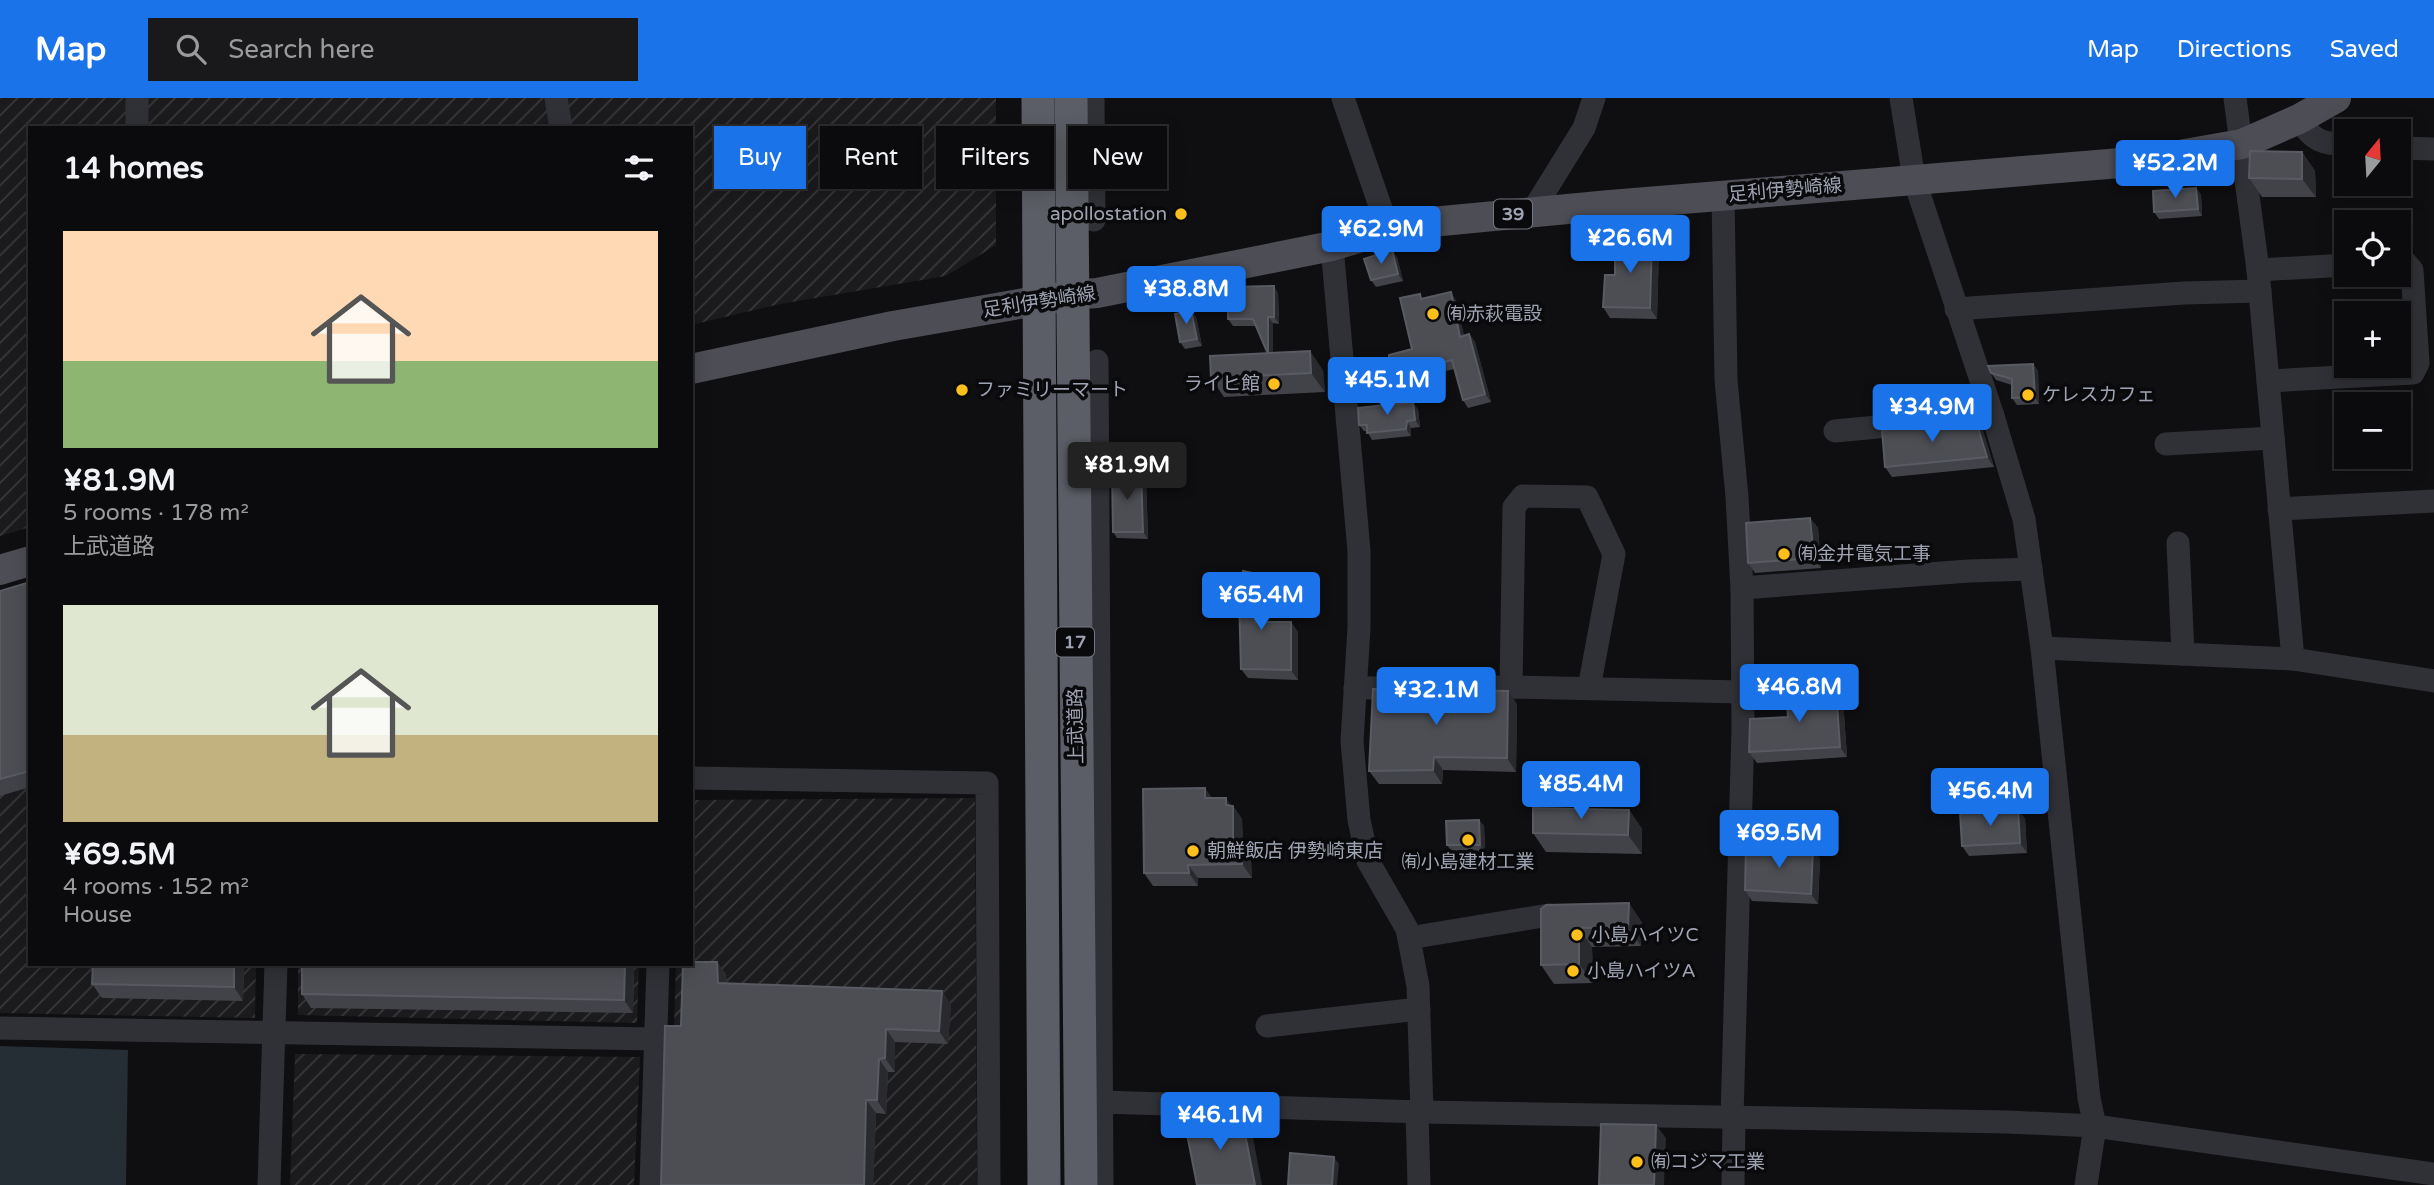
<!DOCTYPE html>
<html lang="en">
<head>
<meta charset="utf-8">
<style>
	:root { --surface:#0b0b0d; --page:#19191b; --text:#f1f3f6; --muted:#9a9b9d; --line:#2b2b2e; --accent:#1a73e8 }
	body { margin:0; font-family:"Varela Round","Noto Sans JP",sans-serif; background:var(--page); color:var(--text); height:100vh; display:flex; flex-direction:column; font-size:26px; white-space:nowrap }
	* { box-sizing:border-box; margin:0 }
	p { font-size:23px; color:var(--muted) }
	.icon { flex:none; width:38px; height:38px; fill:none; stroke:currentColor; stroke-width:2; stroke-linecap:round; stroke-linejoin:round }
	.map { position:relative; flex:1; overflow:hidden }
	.panel { position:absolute; left:28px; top:28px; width:665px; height:840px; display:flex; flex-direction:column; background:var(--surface); border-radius:0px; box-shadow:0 4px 18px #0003,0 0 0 2px var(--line) }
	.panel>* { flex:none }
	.guide { position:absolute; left:714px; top:28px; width:665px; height:63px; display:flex; gap:14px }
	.needle { width:46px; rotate:18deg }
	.tools { position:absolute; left:2334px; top:21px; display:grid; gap:14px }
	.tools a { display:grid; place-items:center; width:77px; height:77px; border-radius:0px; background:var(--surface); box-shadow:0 4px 18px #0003,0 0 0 2px var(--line); font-size:35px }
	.price { position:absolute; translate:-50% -60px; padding:0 16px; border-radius:7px; background:var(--accent); color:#fff; font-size:23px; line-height:46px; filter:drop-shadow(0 2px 4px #0008) }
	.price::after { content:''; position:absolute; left:50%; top:42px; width:21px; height:16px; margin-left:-10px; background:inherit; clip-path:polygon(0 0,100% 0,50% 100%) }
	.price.on { background:#222; color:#fff }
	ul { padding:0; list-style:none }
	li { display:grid; align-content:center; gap:14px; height:371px; padding:0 35px }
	li span { display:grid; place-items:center; height:217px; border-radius:0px; color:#555 }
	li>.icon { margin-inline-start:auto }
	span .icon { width:126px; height:126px; fill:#fffc; stroke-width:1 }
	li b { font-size:30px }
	h2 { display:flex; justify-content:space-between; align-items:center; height:84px; padding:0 35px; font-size:30px }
	.chip { padding:0 24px; border-radius:0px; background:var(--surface); box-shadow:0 4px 18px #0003,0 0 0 2px var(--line); font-size:24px; line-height:63px }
	.chip.on { background:var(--accent); color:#fff }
	header { display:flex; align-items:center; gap:42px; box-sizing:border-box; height:98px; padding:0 35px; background:var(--accent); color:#fff }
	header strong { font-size:33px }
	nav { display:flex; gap:38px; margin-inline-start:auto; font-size:24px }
	.search { width:490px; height:63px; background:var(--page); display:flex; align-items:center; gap:18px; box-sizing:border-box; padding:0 24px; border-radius:0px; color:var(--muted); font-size:26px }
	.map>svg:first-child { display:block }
	.industrial { fill:url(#industrial-furrows) }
	.water { fill:#252d35 }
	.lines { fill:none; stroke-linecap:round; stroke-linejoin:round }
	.minor { stroke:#303136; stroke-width:23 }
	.major { stroke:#4c4d55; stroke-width:30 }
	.highway { stroke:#5c5e67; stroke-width:33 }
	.wall { fill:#424349 }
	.shaded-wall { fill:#292a2e }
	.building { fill:#4c4e54; stroke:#595b63; stroke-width:2 }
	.poi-dot { fill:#fdbf1b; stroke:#0a0a0c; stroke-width:2.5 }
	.labels { text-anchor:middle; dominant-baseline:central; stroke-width:7; stroke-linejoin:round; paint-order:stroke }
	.shield { fill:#0a0a0c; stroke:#727681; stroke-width:2 }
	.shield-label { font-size:18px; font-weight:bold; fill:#9fa4b3 }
	.street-label { font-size:19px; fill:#9fa4b3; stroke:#0a0a0c }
	.poi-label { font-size:19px; fill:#9fa4b3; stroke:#0a0a0c; text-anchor:start }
</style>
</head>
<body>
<header>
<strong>Map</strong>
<div class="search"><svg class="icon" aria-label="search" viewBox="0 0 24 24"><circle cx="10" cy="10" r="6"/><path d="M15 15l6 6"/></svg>Search here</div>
<nav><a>Map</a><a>Directions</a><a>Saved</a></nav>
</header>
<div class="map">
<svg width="2434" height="1087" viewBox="0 0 2434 1087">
	<defs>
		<pattern id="industrial-furrows" width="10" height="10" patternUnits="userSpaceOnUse" patternTransform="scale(1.75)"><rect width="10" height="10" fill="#1b1b1e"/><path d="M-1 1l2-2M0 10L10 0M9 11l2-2" fill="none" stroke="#39393c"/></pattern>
	</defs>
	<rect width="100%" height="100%" fill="#0f0f11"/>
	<g class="industrial">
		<path d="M0,0H996V147L946,178L780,206L691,227V30H30V429L0,438Z"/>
		<path d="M30,483V866H256L255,920L0,915V493Z"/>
		<path d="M975,700L977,1087H669L676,866H691V702Z"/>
		<path d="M298,866H639L637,925L298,917Z"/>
		<path d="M295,956L640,959L634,1087H290Z"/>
	</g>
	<path class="water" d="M0,948L128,952L126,1087H0Z"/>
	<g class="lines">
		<g class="minor">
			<path d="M556,0L561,30"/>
			<path d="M1093,0L1094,122"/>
			<path d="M1343,0L1388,131"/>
			<path d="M1901,0L1914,81L1993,318L2024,421L2042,550L2089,1000L2095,1028L2086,1087"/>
			<path d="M2235,0L2258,172L2293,561"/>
			<path d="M2299,21C2313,44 2322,45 2347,47"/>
			<path d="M137,30V0"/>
			<path d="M2399,50L2434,51"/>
			<path d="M1723,97L1726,282L1737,399L1742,490L1743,632L1732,1019"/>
			<path d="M1532,114L1584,30L1594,0"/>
			<path d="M1332,148L1359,453V530L1352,643L1359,722L1368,763L1407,831L1418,888L1422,1014"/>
			<path d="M2258,172L2347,167"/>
			<path d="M1956,211L2184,195L2260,193"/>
			<path d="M1097,263L1102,1087"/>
			<path d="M2268,283L2413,275L2418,265L2412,172L2404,163L2399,164"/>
			<path d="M1835,333L1993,318"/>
			<path d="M2166,346L2273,340"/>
			<path d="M2279,411L2434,403"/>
			<path d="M2178,445L2183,556"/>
			<path d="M1742,490L1969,473L2031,471"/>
			<path d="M2042,550L2293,561L2434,583"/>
			<path d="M1511,589L1514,409L1523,398L1587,399L1614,456L1589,590"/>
			<path d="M1355,590L1511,589L1742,594"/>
			<path d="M691,680L987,685L989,1087"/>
			<path d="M1409,840L1549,817"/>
			<path d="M1267,928L1419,911"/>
			<path d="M0,930L656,941"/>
			<path d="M1101,1004L1422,1014L2008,1024L2095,1028L2434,1076"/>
			<path d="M1417,1014L1419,1087"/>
			<path d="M269,1087L276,866"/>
			<path d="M651,1087L658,866"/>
			<path d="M1733,1087L1734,1019"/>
		</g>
		<g class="major">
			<path d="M691,271L893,228L1071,197L1097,195L1332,148L1388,131L1421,125L1610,107L2145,63L2242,46L2299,21L2336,0"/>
			<path d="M0,472L30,463"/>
		</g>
		<g class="highway">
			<path d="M1038,0L1044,1087"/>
			<path d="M1071,0L1081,1087"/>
		</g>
	</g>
	<g class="wall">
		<path d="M2302,54L2315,73L2316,99H2262L2249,80Z"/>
		<path d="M2196,90L2201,97L2202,118L2159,121L2154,114Z"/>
		<path d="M1652,140L1659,150L1657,221L1610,220L1603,209L1615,177Z"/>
		<path d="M1397,159L1403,183L1376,189L1371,182Z"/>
		<path d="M1451,194L1456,203L1464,238L1469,236L1475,244L1491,304L1468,310L1463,302L1454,271L1360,295L1354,287L1389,261L1412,251L1423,200Z"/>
		<path d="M1278,195L1279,226L1273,225V255L1323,272L1325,294L1224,299L1211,280L1268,255L1256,228H1233L1228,221Z"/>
		<path d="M1191,212L1196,219L1202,248L1185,251L1180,244Z"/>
		<path d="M2033,266L2038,273L2039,306L2017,307L2012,300V287L1996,282L1991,275Z"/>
		<path d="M1418,311L1420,329L1411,330V338L1372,342L1367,333H1364L1359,327Z"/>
		<path d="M1976,323L1983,333L1994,369L1892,379L1885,369Z"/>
		<path d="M1141,372L1146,379L1148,441L1117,440L1113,434Z"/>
		<path d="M1810,420L1818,430L1821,470L1755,475L1748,465Z"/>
		<path d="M1262,477L1269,487L1263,524H1291L1298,534V582L1248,580L1241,571Z"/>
		<path d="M30,484V689L0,698V493Z"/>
		<path d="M1843,602L1847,659L1757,665L1749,654L1788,619Z"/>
		<path d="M1517,606L1516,674L1443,672L1442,686H1379L1369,673Z"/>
		<path d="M1212,700L1233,708L1242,721L1243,751L1251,763L1252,780H1198V788H1153L1144,775Z"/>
		<path d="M2018,711L2025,721L2027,755L1969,758L1962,748Z"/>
		<path d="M1629,712L1642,731V756L1546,754L1533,735Z"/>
		<path d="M1479,722L1484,728L1485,754H1452L1447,747Z"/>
		<path d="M1813,751L1820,761L1818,806L1752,803L1745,792Z"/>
		<path d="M1541,811L1642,824L1641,848L1592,849L1593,885L1554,886L1541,867Z"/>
		<path d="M717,864L726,877L727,886L951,906L948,946L895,944V974H888L886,1016L876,1015L873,1087H661L681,928Z"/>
		<path d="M244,866L243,903L102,900L92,886Z"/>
		<path d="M634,866L633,915L311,910L302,896Z"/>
	</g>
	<g class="shaded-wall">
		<path d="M2302,54L2315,73L2316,99L2302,81Z"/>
		<path d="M2196,90L2201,97L2202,118L2198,111Z"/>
		<path d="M1652,140L1659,150L1657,221L1650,210Z"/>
		<path d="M1392,152L1397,159L1403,183L1398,176Z"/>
		<path d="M1274,188L1278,195L1279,226L1274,219Z"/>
		<path d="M1451,194L1456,203L1466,247L1460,239Z"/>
		<path d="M1191,212L1196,219L1202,248L1197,241Z"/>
		<path d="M1268,219L1273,225V263L1268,256Z"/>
		<path d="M1469,236L1475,244L1491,304L1485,296Z"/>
		<path d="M1310,253L1323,272L1325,294L1311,275Z"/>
		<path d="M2033,266L2038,273L2039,306L2035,299Z"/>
		<path d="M1413,304L1418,311L1420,329L1415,322Z"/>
		<path d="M1407,323L1411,330V338L1406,331Z"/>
		<path d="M1976,323L1983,333L1994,369L1987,359Z"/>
		<path d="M1141,372L1146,379L1148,441L1143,434Z"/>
		<path d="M1810,420L1818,430L1821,470L1814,460Z"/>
		<path d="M1262,477L1269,487L1262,533L1255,524Z"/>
		<path d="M1291,524L1298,534V582L1291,572Z"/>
		<path d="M1836,591L1843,602L1847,659L1840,649Z"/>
		<path d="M1508,593L1517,606L1516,674L1507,660Z"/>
		<path d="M1434,659L1443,672L1442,686L1433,672Z"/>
		<path d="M1205,690L1215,704L1205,700Z"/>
		<path d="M1226,700L1233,711V708L1242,721L1243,751L1251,763L1252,780L1242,766L1233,750L1226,707Z"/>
		<path d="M2018,711L2025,721L2027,755L2020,745Z"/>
		<path d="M1629,712L1642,731V756L1628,737Z"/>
		<path d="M1479,722L1484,728L1485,754L1480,747Z"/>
		<path d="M1813,751L1820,761L1818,806L1811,796Z"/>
		<path d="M1188,767L1198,780V788L1189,775Z"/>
		<path d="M1629,805L1642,824L1641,848L1628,829Z"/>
		<path d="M1579,830L1592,849L1593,885L1579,866Z"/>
		<path d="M717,864L726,877L728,899L718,885Z"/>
		<path d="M234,866H244L243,903L234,889Z"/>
		<path d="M625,866H634L633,915L624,902Z"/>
		<path d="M942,893L951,906L948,946L939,933Z"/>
		<path d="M886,931L895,944V974L885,960Z"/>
		<path d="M879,961L888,974L886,1016L877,1002Z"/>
		<path d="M866,1002L876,1015L873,1087H864Z"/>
		<path d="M1241,1015L1251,1029L1262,1087H1255Z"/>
		<path d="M1656,1027L1666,1040L1664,1087H1654Z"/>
		<path d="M1334,1059L1339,1066L1337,1087H1332Z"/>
	</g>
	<g class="building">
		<path d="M2250,53L2302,54V81L2249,80Z"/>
		<path d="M2196,90L2198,111L2154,114L2153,93Z"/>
		<path d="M1615,140H1652L1650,210L1603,209L1605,177H1615Z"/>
		<path d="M1392,152L1398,176L1371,182L1364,161Z"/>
		<path d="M1274,188V219H1268V256L1253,221H1228V189Z"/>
		<path d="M1451,194L1460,239L1469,236L1485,296L1463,302L1452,262L1354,287L1352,265L1389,261V257L1412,251L1400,200L1420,196L1421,201Z"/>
		<path d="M1191,212L1197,241L1180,244L1175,216Z"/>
		<path d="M1310,253L1311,275L1211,280L1210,258Z"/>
		<path d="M2033,266L2035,299L2012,300V281L1991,275L1988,268Z"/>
		<path d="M1413,304L1415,322L1407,323L1406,331L1367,335V327H1359L1358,310Z"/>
		<path d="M1976,323L1987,359L1885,369L1882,332Z"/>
		<path d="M1141,372L1143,434H1113L1112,374Z"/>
		<path d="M1810,420L1814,460L1748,465L1746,425Z"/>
		<path d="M1243,473L1262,477L1255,524H1291V572L1241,571L1239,498Z"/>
		<path d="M30,484V673L0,681V493Z"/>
		<path d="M1373,591L1508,593L1507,660L1434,659L1433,672L1369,673Z"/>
		<path d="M1836,591L1840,649L1749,654L1750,621L1788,619L1786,595Z"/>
		<path d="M1205,690V700H1226V707L1233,708V750H1242V766L1188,767L1189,775H1144L1143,691Z"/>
		<path d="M1533,710L1629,712L1628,737L1533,735Z"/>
		<path d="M2018,711L2020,745L1962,748L1960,714Z"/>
		<path d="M1479,722L1480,747H1447L1446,723Z"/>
		<path d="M1746,748L1813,751L1811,796L1745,792Z"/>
		<path d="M1629,805L1628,829L1579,830V866L1541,867V811L1546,807Z"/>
		<path d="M691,864H717L718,885L942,893L939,933L886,931L885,960L879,961L877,1002H866L864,1087H661L665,928H681L683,866H691Z"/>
		<path d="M93,866H234V889L92,886Z"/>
		<path d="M302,866H625L624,902L302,896Z"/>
		<path d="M1241,1015L1255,1087H1197L1185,1026Z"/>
		<path d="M1601,1026L1656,1027L1654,1087H1599Z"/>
		<path d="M1290,1055L1334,1059L1332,1087H1288Z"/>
	</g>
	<g class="poi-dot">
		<circle cx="1181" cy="116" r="7"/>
		<circle cx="1433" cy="216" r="7"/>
		<circle cx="1274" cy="286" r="7"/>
		<circle cx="962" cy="292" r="7"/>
		<circle cx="2028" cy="297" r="7"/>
		<circle cx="1784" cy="456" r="7"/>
		<circle cx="1468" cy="742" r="7"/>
		<circle cx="1193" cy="753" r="7"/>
		<circle cx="1577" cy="837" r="7"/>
		<circle cx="1573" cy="873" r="7"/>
		<circle cx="1637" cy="1064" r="7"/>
	</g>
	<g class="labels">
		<g class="shield">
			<rect x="1494" y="101.5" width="38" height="29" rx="5"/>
			<rect x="1056" y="529.5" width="38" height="29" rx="5"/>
		</g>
		<g class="shield-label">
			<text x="1513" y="116">39</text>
			<text x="1075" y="544">17</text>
		</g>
		<g class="street-label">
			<text transform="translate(1785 92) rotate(-5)">足利伊勢崎線</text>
			<text transform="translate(1039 204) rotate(-9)">足利伊勢崎線</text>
			<text transform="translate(1076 628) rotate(-91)">上武道路</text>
		</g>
		<g class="poi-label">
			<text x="1167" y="116" text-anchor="end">apollostation</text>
			<text x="1447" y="216">㈲赤萩電設</text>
			<text x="1260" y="286" text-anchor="end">ライヒ館</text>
			<text x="976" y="292">ファミリーマート</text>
			<text x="2042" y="297">ケレスカフェ</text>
			<text x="1798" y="456">㈲金井電気工事</text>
			<text x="1207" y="753">朝鮮飯店 伊勢崎東店</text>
			<text x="1468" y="764" text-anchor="middle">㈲小島建材工業</text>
			<text x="1591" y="837">小島ハイツC</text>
			<text x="1587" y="873">小島ハイツA</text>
			<text x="1651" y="1064">㈲コジマ工業</text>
		</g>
	</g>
</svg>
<div class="tools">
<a><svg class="needle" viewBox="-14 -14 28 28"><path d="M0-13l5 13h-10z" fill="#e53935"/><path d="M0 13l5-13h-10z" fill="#9a9b9d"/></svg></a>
<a><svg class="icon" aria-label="locate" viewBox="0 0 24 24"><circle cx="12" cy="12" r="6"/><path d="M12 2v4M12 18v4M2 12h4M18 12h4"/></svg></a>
<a>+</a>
<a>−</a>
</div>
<b class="price" style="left:2175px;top:102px">¥52.2M</b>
<b class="price" style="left:1381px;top:168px">¥62.9M</b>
<b class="price" style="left:1630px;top:177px">¥26.6M</b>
<b class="price" style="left:1186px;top:228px">¥38.8M</b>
<b class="price" style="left:1387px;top:319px">¥45.1M</b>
<b class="price" style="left:1932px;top:346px">¥34.9M</b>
<b class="price on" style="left:1127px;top:404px">¥81.9M</b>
<b class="price" style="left:1261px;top:534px">¥65.4M</b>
<b class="price" style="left:1799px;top:626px">¥46.8M</b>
<b class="price" style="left:1436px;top:629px">¥32.1M</b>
<b class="price" style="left:1581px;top:723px">¥85.4M</b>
<b class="price" style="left:1990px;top:730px">¥56.4M</b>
<b class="price" style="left:1779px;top:772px">¥69.5M</b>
<b class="price" style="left:1220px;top:1054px">¥46.1M</b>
<div class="guide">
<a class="chip on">Buy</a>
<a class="chip">Rent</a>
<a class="chip">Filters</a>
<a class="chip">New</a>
</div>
<section class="panel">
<h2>14 homes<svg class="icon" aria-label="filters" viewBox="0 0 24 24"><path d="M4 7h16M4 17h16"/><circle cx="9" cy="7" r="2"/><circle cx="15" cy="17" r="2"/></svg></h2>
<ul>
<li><span style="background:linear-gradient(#ffd9b3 60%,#8fb573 0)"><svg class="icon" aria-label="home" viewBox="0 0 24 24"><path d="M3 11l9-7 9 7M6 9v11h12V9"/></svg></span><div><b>¥81.9M</b><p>5 rooms · 178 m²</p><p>上武道路</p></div></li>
<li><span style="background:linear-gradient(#dfe7d0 60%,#c2b280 0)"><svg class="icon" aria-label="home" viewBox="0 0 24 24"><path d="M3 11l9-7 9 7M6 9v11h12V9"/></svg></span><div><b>¥69.5M</b><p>4 rooms · 152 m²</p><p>House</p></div></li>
</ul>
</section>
</div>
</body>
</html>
